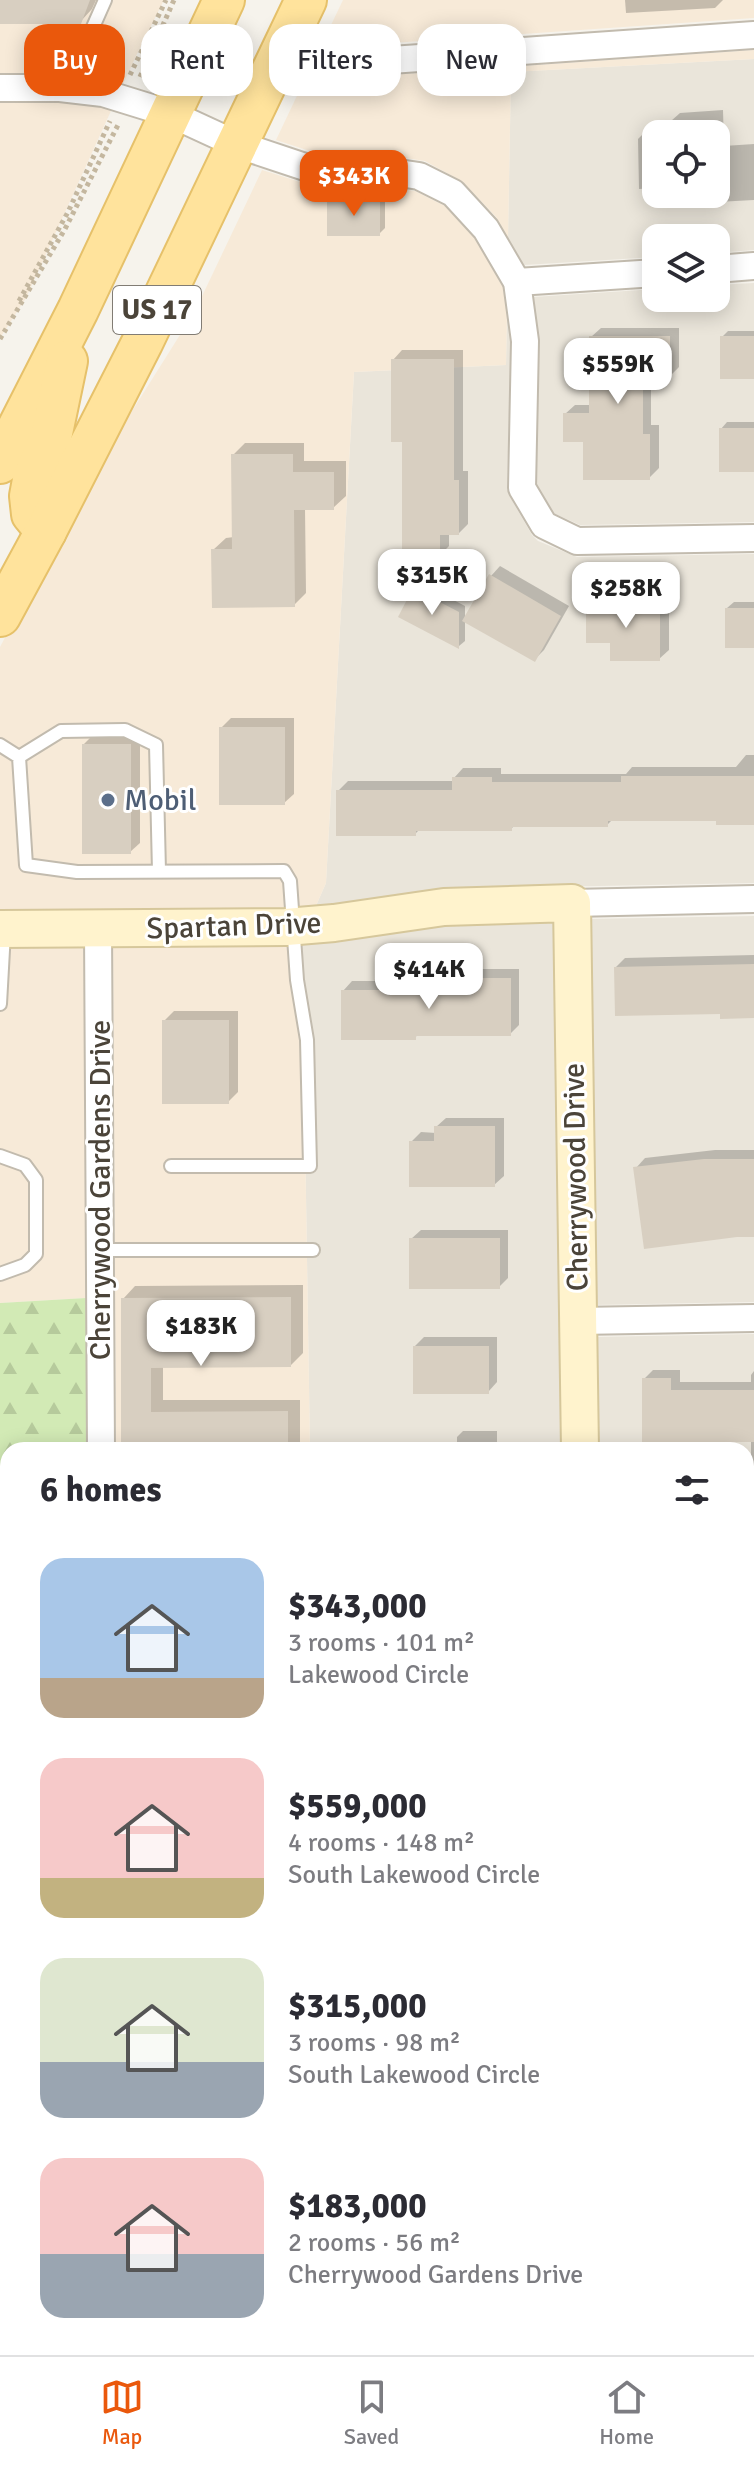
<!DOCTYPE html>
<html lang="en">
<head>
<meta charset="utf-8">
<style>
	:root { --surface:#fff; --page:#f2f2f3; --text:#2b2b33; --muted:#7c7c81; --line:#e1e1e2; --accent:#ea580c }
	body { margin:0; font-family:Signika,sans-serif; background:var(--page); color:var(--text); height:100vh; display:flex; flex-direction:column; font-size:30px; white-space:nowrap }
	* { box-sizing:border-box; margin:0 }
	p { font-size:26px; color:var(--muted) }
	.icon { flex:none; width:44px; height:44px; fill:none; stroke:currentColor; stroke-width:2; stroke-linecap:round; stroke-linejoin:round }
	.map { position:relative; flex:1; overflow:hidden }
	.drawer { position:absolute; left:0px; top:1442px; width:754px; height:914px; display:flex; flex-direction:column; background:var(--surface); border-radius:24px 24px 0 0; box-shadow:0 4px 20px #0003 }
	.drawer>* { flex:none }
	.hud { position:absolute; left:24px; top:24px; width:706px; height:72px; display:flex; gap:16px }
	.fabs { position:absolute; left:642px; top:120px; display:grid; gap:16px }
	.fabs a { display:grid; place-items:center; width:88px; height:88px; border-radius:16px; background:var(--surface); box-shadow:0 4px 20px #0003; font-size:40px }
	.price { position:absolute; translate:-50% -68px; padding:0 18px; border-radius:16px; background:#fff; color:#222; font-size:26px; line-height:52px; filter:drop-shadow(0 2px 4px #0008) }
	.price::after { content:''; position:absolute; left:50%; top:48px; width:24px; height:18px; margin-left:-12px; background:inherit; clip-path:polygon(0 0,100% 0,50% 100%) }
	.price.active { background:var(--accent); color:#fff }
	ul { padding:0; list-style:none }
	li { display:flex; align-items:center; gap:24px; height:200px; padding:0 40px }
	li span { display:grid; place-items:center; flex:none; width:224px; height:160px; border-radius:24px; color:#555 }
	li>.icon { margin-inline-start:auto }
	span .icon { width:96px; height:96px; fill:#fffc; stroke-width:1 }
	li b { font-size:34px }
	h2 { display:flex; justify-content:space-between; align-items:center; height:96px; padding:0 40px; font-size:34px }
	.chip { padding:0 28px; border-radius:24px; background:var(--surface); box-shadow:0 4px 20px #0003; font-size:28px; line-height:72px }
	.chip.active { background:var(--accent); color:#fff }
	.tabs { display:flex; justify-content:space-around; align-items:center; height:112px; border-top:2px solid var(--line); background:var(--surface); font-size:22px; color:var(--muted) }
	.tabs a { display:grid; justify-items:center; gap:4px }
	.tabs .active { color:var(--accent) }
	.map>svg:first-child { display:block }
	.residential { fill:#eae5da; fill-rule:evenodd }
	.commercial { fill:#f7ead8 }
	.forest { fill:url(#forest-firs) }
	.shadow { fill:#0003 }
	.building { fill:#d8cfc1 }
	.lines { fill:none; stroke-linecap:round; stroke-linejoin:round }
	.lane-casing { stroke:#c2bbae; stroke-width:16 }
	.street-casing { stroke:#c2bbae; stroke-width:30 }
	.secondary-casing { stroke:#d6c79b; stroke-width:40 }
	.primary-casing { stroke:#e6c16a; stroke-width:44 }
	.path { stroke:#c4b79f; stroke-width:5; stroke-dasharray:4 4; stroke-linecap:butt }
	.lane { stroke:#fff; stroke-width:12 }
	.street { stroke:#fff; stroke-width:26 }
	.secondary { stroke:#fff3cd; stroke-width:36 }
	.primary { stroke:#ffe39c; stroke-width:40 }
	.service-dot { fill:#5c6f8a; stroke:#fff; stroke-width:3 }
	.labels { text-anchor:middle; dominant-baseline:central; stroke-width:6; stroke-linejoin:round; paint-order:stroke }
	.shield { fill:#fff; stroke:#817c74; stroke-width:2 }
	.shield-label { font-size:28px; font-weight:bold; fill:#4b4439 }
	.service-label { font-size:30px; fill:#4e5e75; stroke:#fff; text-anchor:start }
	.street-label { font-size:30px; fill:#4b4439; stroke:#fff }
</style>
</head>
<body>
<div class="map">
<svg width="754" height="2355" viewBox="0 0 754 2355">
	<defs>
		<pattern id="forest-firs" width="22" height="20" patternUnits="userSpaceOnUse" patternTransform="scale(2)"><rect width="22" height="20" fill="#d2eab5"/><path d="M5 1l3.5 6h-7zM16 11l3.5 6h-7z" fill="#b6ca9c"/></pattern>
	</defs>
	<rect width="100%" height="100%" fill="#f6f3ec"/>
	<g class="residential">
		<path d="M754,59V250L716,253V238H656V257L524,265L508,238L511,72ZM656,134H716V194H656Z"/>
		<path d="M754,283V522L580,525L553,513L536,484L539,341L533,297L656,289V298H716V285Z"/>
		<path d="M507,314L511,342L507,488L510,497L532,535L538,541L577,557L754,554V883L495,888L315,908L326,883L354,372L506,365Z"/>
		<path d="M754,916V1302L592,1305L586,919Z"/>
		<path d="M558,920L565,1450H310L302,941L445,923Z"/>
		<path d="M754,1334V1684H746V1450H594L592,1337Z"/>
		<path d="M754,1716V2319L746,2314V1717Z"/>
		<path d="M335,2348H587L580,2355H348Z"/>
	</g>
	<g class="commercial">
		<path d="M0,0H164L135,58L26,298L0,338Z"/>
		<path d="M343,0H754V18L320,48Z"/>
		<path d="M754,50V59L511,72L508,238L496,217L463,182L425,161L379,154L316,153L276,140L304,81Z"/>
		<path d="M262,170L313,186H378L415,191L445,206L475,239L503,287L507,314L506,365L354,372L326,883L315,908L286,910L0,913V647L88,481L195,311Z"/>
		<path d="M302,941L310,1450H116L113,945Z"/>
		<path d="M84,945L86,1298L0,1303V946Z"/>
		<path d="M0,1829L8,1830V2201L0,2213Z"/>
	</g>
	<g class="forest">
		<path d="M86,1298L87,1450H8V1830L0,1829V1303Z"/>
		<path d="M8,2201V2348H335L348,2355H0V2213Z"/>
	</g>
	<g class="shadow">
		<path d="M0,0H96L92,9L80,22H0Z"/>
		<path d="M625,0H723L715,8L626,13Z"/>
		<path d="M723,110L724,146L754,144V200L680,204V194H716V134H656V188L639,189L638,139L646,131L672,130L671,121L680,113Z"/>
		<path d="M335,194H385V228L379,234L329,200Z"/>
		<path d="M601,328H679V367L669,377H651V425H659V468L649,478L585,440L565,414L575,405H591V337Z"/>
		<path d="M728,331H754V377L722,337Z"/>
		<path d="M402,350H463V471H468V524L459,533H449V546L439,556L404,440L393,360Z"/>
		<path d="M727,422H754V470L721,429Z"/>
		<path d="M245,443H304V461H346V496L333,508H305L306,593L294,605L213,550L226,538L234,537L233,455Z"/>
		<path d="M500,566L569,606L544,650L534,660L491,576Z"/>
		<path d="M421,583L465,606V641L459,646L415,589Z"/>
		<path d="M597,595H669V650L659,659L612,641L588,604Z"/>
		<path d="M734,602H754V646L727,608Z"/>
		<path d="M231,718H294V794L284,803L221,728Z"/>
		<path d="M93,735H140V843L130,852L84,744Z"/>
		<path d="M746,755H754V822L718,819H613L607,825H515L511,829H420L415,834L338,791L348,781H454V778L463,768H501V774H626L632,767H736Z"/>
		<path d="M754,955V1016L722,1012L616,967L625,958Z"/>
		<path d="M455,969H519V1025L510,1034H418L415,1038L343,991L352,981H446Z"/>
		<path d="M174,1011H238V1092L228,1102L164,1021Z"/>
		<path d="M446,1118H504V1176L494,1185L411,1142L421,1132L436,1133V1127Z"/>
		<path d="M715,1150H754V1235L636,1168L645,1158Z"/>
		<path d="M421,1230H508V1278L499,1287L411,1239Z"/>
		<path d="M303,1285V1353L291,1365L163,1366V1400H300V1450H123V1299L135,1286Z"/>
		<path d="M424,1337H497V1382L488,1392L415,1346Z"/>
		<path d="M653,1370H680V1382H751V1375L754,1371V1472H751V1440H688V1450H644V1379Z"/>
		<path d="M463,1431H497V1450H457V1437Z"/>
		<path d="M746,1545H754V1613L753,1626L746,1633Z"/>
		<rect x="746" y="1751" width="8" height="496"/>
	</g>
	<g class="building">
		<path d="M0,0H90L81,24H0Z"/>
		<rect x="327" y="200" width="53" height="36"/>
		<path d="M589,336H670V379H643V434H650V480H583V442H563V413H589Z"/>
		<rect x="720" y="336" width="34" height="43"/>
		<path d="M391,359H454V480H459V535H440V558H402V442H391Z"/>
		<rect x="719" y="428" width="35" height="44"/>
		<path d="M231,454H293V472H334V510H294L295,607L212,608L211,549H232Z"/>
		<path d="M489,574L561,616L535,662L462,621Z"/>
		<path d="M413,588L459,612V649L398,617Z"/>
		<path d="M586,603H660V661H610V643H586Z"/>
		<rect x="725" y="608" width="29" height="40"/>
		<rect x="219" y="727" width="66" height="78"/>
		<rect x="82" y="744" width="49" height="110"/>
		<path d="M621,776H754V825H716V821H608V827H512V831H416V836H336V790H452V777H492V782H621Z"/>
		<path d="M754,964V1018L720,1019V1014L615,1016L614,967Z"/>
		<path d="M444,978H511V1036H416V1040H341V990H444Z"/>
		<rect x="162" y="1020" width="67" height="84"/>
		<path d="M434,1126H495V1187H409V1141H434Z"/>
		<path d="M704,1159H754V1237H737L644,1249L633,1167Z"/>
		<rect x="409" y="1238" width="91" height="51"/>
		<path d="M291,1297V1367L151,1368V1412L288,1411V1450H121V1298Z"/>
		<rect x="413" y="1346" width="76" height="48"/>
		<path d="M642,1378H671V1390H754V1442H679V1450H642Z"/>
	</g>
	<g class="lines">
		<defs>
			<g id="lane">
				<path d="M66,88L105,0"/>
				<path d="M0,745L19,757L26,865L77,872L284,871L290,881L297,980L307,1040L310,1166H171"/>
				<path d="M19,757L61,731L125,730L156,745L159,871"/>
				<path d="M0,1004L4,932"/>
				<path d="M0,1156L25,1165L36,1180V1254L25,1265L0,1274"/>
				<path d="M100,1250H313"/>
				<path d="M0,2302H8"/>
			</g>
			<g id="street">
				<path d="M275,68L754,35"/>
				<path d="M0,88H60L103,93L171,114L236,144L314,170H379L419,176L453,193L486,229L517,282L525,341L522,488L544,525L577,541L754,538"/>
				<path d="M716,269L754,266"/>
				<path d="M517,282L656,273"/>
				<path d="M572,903L754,899"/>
				<path d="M98,929L101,1450"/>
				<path d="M578,1321L754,1318"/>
			</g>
			<g id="secondary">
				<path d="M0,929L286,927L334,923L444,907L572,903L580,1450"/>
				<path d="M746,1700H754"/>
			</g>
			<g id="primary">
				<path d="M0,463L78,310L224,0"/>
				<path d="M46,531L32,514L30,496L33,480L52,433L67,361"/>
				<path d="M0,616L46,531L142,343L306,0"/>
			</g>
		</defs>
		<use href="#lane" class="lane-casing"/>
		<use href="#street" class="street-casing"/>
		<use href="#secondary" class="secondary-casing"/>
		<use href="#primary" class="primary-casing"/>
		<g class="path">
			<path d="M130,75L166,0"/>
			<path d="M140,77L174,0"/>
			<path d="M19,301L68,212L110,121"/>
			<path d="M0,339L65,229L119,123"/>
		</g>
		<use href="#lane" class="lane"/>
		<use href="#street" class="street"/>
		<use href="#secondary" class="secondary"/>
		<use href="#primary" class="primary"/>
	</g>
	<circle class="service-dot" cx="108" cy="800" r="8"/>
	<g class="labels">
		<rect class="shield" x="113" y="286" width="88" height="48" rx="6"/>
		<g class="shield-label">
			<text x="157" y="310">US 17</text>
		</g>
		<g class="service-label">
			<text x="124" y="800">Mobil</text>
		</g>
		<g class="street-label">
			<text transform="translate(234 926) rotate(-2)">Spartan Drive</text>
			<text transform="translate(576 1177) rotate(-91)">Cherrywood Drive</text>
			<text transform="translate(100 1190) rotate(-90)">Cherrywood Gardens Drive</text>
		</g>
	</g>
</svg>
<div class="fabs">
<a><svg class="icon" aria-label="locate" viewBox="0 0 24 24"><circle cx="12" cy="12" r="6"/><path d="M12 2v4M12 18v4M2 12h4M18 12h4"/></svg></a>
<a><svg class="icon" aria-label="layers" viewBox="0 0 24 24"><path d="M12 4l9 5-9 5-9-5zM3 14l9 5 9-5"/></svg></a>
</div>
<b class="price active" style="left:354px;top:218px">$343K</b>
<b class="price" style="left:618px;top:406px">$559K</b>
<b class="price" style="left:432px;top:617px">$315K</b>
<b class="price" style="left:626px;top:630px">$258K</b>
<b class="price" style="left:429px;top:1011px">$414K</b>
<b class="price" style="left:201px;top:1368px">$183K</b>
<div class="hud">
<a class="chip active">Buy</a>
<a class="chip">Rent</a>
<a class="chip">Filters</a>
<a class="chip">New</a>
</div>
<section class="drawer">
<h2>6 homes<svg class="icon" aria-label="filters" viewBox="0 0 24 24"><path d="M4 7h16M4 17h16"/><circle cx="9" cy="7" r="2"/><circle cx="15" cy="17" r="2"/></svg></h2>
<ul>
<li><span style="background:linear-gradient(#a9c7e8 75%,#b9a48a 0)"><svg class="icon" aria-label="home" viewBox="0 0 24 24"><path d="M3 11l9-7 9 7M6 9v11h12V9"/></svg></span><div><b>$343,000</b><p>3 rooms · 101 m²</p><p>Lakewood Circle</p></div></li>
<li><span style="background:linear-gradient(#f6c9c9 75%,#c2b280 0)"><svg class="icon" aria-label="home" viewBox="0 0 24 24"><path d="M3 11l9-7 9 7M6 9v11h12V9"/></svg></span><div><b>$559,000</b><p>4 rooms · 148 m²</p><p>South Lakewood Circle</p></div></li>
<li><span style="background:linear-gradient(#dfe7d0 65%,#9aa5b1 0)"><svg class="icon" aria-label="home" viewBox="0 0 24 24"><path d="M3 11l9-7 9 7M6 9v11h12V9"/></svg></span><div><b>$315,000</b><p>3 rooms · 98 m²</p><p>South Lakewood Circle</p></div></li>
<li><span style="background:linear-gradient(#f6c9c9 60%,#9aa5b1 0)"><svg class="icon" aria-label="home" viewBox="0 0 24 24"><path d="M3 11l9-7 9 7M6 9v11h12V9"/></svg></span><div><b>$183,000</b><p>2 rooms · 56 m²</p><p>Cherrywood Gardens Drive</p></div></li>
</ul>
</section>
</div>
<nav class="tabs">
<a class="active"><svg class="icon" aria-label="map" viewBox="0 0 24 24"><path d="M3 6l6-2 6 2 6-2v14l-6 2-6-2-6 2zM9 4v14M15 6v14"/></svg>Map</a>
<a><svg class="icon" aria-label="saved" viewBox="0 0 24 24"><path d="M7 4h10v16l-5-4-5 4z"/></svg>Saved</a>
<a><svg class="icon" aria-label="home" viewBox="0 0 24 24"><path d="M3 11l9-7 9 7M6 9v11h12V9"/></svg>Home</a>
</nav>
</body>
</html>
